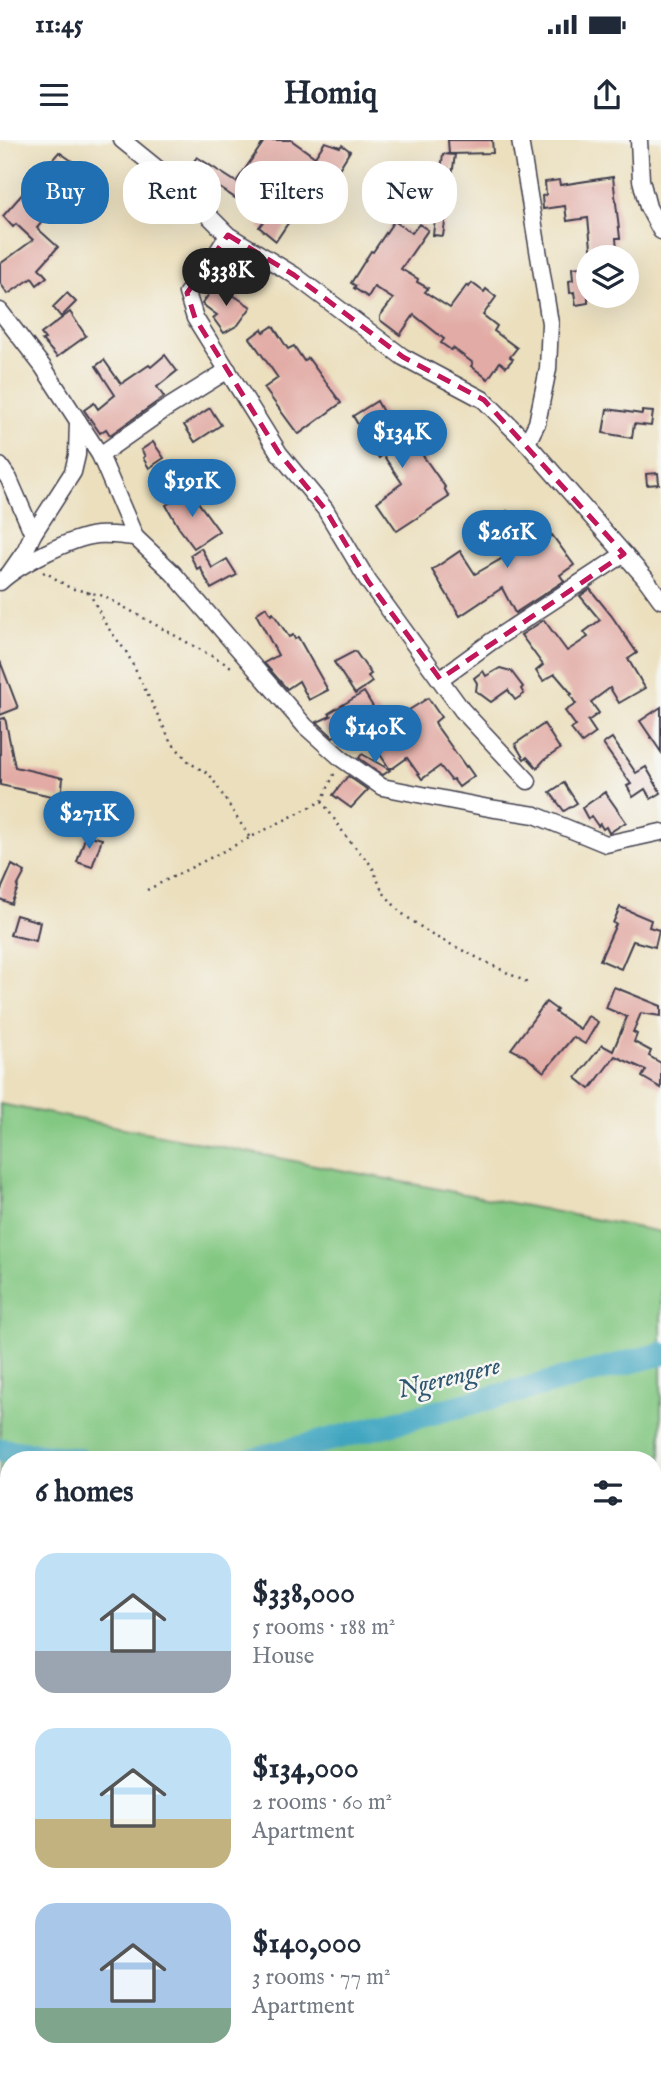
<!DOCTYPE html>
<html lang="en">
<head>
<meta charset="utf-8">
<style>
	:root { --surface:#fff; --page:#f6f6f7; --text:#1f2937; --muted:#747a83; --accent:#1f6fb2 }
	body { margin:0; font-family:"IM FELL English",serif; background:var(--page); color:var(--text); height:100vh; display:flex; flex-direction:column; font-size:26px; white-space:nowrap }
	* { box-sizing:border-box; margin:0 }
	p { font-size:23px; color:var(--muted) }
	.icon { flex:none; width:38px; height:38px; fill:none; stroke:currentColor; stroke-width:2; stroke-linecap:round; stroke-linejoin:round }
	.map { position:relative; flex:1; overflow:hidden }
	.side { position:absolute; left:0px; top:1311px; width:662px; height:625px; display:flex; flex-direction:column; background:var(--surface); border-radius:28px 28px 0 0; box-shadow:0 7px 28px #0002 }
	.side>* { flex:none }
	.hud { position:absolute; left:21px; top:21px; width:620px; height:63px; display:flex; gap:14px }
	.fabs { position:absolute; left:576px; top:105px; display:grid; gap:14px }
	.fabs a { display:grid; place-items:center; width:63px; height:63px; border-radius:50%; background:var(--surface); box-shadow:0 7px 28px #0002; font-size:35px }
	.price { position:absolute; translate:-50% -60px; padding:0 16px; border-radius:24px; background:var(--accent); color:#fff; font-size:23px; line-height:46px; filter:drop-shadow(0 2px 4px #0008) }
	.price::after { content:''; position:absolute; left:50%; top:42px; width:21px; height:16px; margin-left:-10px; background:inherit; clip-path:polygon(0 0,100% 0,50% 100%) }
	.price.current { background:#222; color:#fff }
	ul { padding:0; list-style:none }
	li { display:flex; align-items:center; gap:21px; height:175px; padding:0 35px }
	li span { display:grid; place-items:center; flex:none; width:196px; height:140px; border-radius:21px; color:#555 }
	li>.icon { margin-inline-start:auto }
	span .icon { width:84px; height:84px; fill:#fffc; stroke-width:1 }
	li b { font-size:30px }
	h2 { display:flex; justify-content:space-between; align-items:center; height:84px; padding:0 35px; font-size:30px }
	.tag { padding:0 24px; border-radius:28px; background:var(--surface); box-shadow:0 7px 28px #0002; font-size:24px; line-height:63px }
	.tag.current { background:var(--accent); color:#fff }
	.status { display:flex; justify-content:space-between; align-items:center; height:49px; padding:0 35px; background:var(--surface); direction:ltr }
	.status svg { height:19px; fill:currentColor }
	header { display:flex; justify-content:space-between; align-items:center; height:91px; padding:0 35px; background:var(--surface); font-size:32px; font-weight:700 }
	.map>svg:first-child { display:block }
	.green { fill:#83c882; stroke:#52755e; stroke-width:2 }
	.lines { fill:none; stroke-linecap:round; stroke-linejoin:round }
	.river { stroke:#42a7c2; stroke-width:24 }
	.building { fill:#e2aba5 }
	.minor-casing { stroke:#403e4e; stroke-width:19 }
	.path { stroke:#403e4e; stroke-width:2.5; stroke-dasharray:2 5; stroke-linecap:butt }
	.minor { stroke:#fff; stroke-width:16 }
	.marked { fill:none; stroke:#c2185b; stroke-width:5; stroke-dasharray:14 9; stroke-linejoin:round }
	.labels { text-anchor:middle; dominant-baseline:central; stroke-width:5; stroke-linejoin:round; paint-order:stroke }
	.water-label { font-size:26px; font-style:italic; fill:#2f5771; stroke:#f6f6f2 }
</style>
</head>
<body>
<div class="status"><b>11:45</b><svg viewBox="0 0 49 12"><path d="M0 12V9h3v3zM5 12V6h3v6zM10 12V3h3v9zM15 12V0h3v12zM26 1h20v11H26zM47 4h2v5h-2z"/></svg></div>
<header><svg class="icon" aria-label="menu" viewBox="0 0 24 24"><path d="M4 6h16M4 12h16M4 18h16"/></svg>Homiq<svg class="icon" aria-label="share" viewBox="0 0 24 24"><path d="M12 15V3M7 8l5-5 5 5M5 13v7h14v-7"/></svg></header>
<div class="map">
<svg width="661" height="1935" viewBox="0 0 661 1935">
	<rect width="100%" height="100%" fill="#f6f6f2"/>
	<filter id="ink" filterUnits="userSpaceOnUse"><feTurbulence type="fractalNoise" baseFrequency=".0143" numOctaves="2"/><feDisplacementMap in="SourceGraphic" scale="14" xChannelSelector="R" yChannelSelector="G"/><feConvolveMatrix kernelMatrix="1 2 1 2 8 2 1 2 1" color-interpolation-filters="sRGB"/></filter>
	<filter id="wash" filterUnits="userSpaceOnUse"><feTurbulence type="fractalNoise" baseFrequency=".00686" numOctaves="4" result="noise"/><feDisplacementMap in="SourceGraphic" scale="28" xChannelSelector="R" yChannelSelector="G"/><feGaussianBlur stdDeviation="1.57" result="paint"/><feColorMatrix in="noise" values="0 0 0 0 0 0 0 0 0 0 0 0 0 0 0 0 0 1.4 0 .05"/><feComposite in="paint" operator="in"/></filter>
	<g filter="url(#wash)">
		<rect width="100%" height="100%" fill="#ebdfbd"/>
		<path class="green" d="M0,964L661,1092V1616L653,1615V1320H9V1565L0,1564Z"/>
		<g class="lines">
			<g class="river">
				<path d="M0,1310L79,1320"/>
				<path d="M251,1320L661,1214"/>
			</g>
		</g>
		<g id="blocks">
			<g class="building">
				<path d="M265,0H291L315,17L325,2L340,7L342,5L350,11L324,53L319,50L313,59L307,55L276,101L259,87L266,78L189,28L197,17L236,42Z"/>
				<path d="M448,0H492L493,13L449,14Z"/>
				<path d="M59,12L85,30L37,88L58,107L39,128L47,137L37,145L32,138L8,154L0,143V124L33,100L16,84L13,87L3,76Z"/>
				<path d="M443,14L455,15L443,96L433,95Z"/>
				<path d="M613,37L620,98H616L617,111L610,112V115L592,117L588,78L567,81L565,66L543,69L542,56L546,55L545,42L559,40L560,45Z"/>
				<path d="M394,81L412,93L419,84L428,90L401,129L418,139L417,142L428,148L425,152L450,168L467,145L469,147L472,143L484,152L486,149L496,157L483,175L497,186L494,191L517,208L510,217L513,219L506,227L500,222L488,239L471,226L473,223L453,208L451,210L441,203L444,199L414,175L400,195L380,180V176L393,159L374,147L368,157L354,148L356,146L351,143L371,111L373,112Z"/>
				<path d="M588,126V163L576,165L574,152L570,153L569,141L573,140L572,128Z"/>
				<path d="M216,144L232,156L233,155L251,167L238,185L224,193L213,178L217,175L202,164Z"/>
				<path d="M67,153L76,162L61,177L53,167Z"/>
				<path d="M70,172L86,196L57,217L42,200L45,199L41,194Z"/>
				<path d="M273,186L288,209L294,206L304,221L308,218L341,263L299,294L297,293L264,248L278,238L250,198L262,189L264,192Z"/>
				<path d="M165,215L177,231L157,247L164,257L110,295L106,289L100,293L84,270L94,263L98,269L115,255L96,226L104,220L121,244L149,225L151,227Z"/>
				<path d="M377,261L395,294L399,292L409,306L414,303L445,347L444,348L449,357L397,391L377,362L402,343L383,315L379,318L372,308L353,276Z"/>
				<path d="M210,268L221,285L195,302L184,285Z"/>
				<path d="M607,269L642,274V271L653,272L651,286L634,284L632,298L603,293Z"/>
				<path d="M153,302L164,318L149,328L143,318L145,316L141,310Z"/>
				<path d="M658,333L659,344L647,345L646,334Z"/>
				<path d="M190,351L219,391L194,408L179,388L166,365Z"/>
				<path d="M507,371L526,400L540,390L547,399L552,395L574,425L560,435L564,441L515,473L502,448L460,476L432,430L460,411L475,434L508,415L506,413L509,411L491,383Z"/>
				<path d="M201,408L212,428L227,419L237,435L211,449L200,427L197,429L190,415Z"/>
				<path d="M590,449L611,475L637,513L628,519L645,548L619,563L610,548L591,562L599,573L588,581L596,593L582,603L571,589L576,586L565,571L576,564L570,555L572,554L555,534L543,541L536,531L543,525L521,495L544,480L567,511L588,497L584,492L600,480L580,456Z"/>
				<path d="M266,467L271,475L273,473L289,497L293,495L295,499L298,497L328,550L309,560L299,541L287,549L264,523L278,515L256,474Z"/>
				<path d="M355,511L371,534L368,536L372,542L355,554L334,522Z"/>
				<path d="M0,521L18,568L0,575Z"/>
				<path d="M500,528L511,531L523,547L521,549L524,554L515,560L508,550L491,562L476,551L477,543L474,538L483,531L486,536Z"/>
				<path d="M364,552L375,570L377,569L387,584L428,558L441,577L435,582L438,588L466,627L467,626L474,636L459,647L453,639L451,640L440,626L422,639L407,618L393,628H389L361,585L338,599L336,595L333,597L317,582L331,576L329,573Z"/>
				<path d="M661,567V612L640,581Z"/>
				<path d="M5,578L15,627L63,638L61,658L0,645V579Z"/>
				<path d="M544,584L560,609L544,620L537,628L527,617L524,619L515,604Z"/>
				<path d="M612,598L636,633L646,627L661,653L651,659L645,649L633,657L627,646L631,644L603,604Z"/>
				<path d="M362,614L390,630L383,635L359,618Z"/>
				<path d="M348,636L368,650L351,668L333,655Z"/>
				<path d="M564,643L577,663L564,671L550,652Z"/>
				<path d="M605,652L626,682L609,693L606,687L603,689L600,684L598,686L591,676L588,679L582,668Z"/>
				<path d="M86,695L102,699L92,727L77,722Z"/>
				<path d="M12,725L25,732L17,747L18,748L11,764L0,759V752Z"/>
				<path d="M620,767L651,780L649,787L659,790L655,807L633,801L621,829L600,820L616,784L613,783Z"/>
				<path d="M16,775L40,782L36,801L10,795Z"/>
				<path d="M614,847L661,866V876L641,873L633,892L637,894L634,902L651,911L649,916L661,923V948L642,937L646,930L615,916L590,949L576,938L602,905L613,911L627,877L606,868Z"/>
				<path d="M546,862L557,870L555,872L580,889L588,876L598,882L585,904L573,897L544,932L525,916L511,909Z"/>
			</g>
		</g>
	</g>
	<g filter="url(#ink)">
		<use href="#blocks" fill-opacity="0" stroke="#403e4e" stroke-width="2"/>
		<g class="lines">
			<defs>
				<g id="minor">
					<path d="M122,0L180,47L228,95L294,135L403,217L484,260L527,303L645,438L661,460"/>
					<path d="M520,0L550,183L548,229L537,283L527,303"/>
					<path d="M639,0L641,40L648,67L661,91"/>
					<path d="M228,95L200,140L187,153L195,178L279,313L325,369L368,441L462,570L528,641"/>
					<path d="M0,171L43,227L100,315L135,397L173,433L305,586L342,619L382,647L489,668L535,675L606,704L661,692"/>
					<path d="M100,315L164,270L228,230"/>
					<path d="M0,326L9,339L33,394"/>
					<path d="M9,434L25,411L33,394L73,332L77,315L78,281"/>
					<path d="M0,442C19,424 71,398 97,395C109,394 123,396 135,397"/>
					<path d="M440,539L492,501L624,414"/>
					<path d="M0,1730H9"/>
					<path d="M397,1927L457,1935"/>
					<path d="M193,1935L209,1927"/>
					<path d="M337,1935L338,1927"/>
				</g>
			</defs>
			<use href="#minor" class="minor-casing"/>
			<g class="path">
				<path d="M43,433L45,432L70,448L104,456L235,529"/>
				<path d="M89,452L106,485L127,513L171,602L190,623L210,635L250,698"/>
				<path d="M322,661L347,698L372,726L382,751L400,772L432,795L530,844"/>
				<path d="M147,750L322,661L335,632"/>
			</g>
			<use href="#minor" class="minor"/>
		</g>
	</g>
	<path class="marked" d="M228,95L294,135L403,217L484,260L624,414L440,539L368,441L325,369L279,313L195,178L187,153Z"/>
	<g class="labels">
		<g class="water-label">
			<text transform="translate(449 1238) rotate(-14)">Ngerengere</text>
		</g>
	</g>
</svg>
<div class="fabs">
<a><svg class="icon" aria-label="layers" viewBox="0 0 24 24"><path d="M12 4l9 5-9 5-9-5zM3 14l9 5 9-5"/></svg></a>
</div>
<b class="price current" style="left:226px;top:168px">$338K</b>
<b class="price" style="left:402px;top:330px">$134K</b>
<b class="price" style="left:192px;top:379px">$191K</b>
<b class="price" style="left:507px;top:430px">$261K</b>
<b class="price" style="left:375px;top:625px">$140K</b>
<b class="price" style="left:89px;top:711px">$271K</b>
<div class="hud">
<a class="tag current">Buy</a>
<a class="tag">Rent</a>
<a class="tag">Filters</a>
<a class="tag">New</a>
</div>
<section class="side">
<h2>6 homes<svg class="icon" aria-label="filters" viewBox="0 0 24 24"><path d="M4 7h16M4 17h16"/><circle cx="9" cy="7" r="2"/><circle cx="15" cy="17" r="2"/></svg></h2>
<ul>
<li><span style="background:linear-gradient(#bfe0f5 70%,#9aa5b1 0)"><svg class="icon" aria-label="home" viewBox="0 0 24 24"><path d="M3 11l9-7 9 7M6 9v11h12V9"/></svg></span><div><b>$338,000</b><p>5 rooms · 188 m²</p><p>House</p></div></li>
<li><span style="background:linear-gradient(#bfe0f5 65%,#c2b280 0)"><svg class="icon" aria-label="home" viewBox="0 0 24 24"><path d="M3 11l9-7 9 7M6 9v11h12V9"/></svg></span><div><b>$134,000</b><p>2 rooms · 60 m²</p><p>Apartment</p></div></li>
<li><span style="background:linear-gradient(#a9c7e8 75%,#7fa58c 0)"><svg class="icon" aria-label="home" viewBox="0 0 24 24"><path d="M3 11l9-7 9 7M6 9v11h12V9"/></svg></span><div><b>$140,000</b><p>3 rooms · 77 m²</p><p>Apartment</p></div></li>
</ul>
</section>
</div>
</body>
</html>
